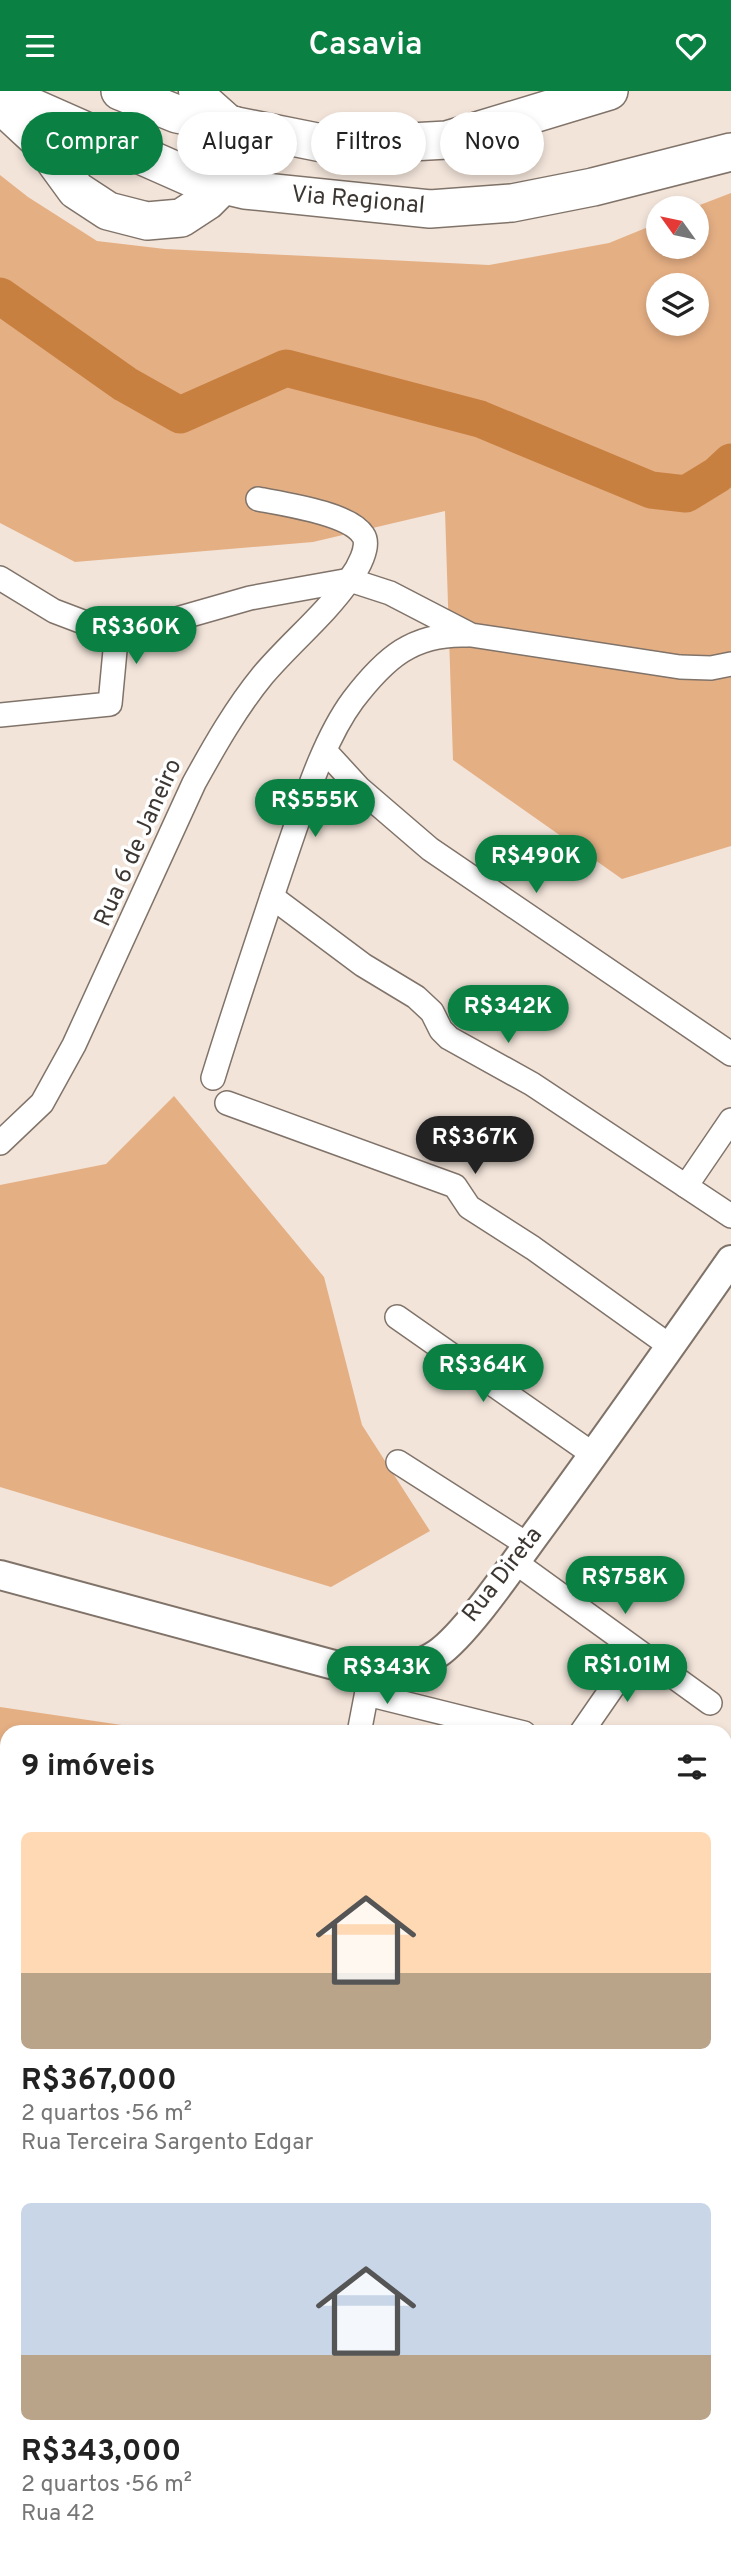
<!DOCTYPE html>
<html lang="pt">
<head>
<meta charset="utf-8">
<style>
	:root { --surface:#fff; --page:#f2f2f2; --text:#222; --muted:#767676; --accent:#0b8043 }
	body { margin:0; font-family:Overpass,sans-serif; background:var(--page); color:var(--text); height:100vh; display:flex; flex-direction:column; font-size:26px; white-space:nowrap }
	* { box-sizing:border-box; margin:0 }
	p { font-size:23px; color:var(--muted) }
	.icon { flex:none; width:38px; height:38px; fill:none; stroke:currentColor; stroke-width:2; stroke-linecap:round; stroke-linejoin:round }
	.map { position:relative; flex:1; overflow:hidden }
	.details { position:absolute; left:0px; top:1634px; width:732px; height:842px; display:flex; flex-direction:column; background:var(--surface); border-radius:21px 21px 0 0; box-shadow:0 4px 10px #0003 }
	.details>* { flex:none }
	.top-card { position:absolute; left:21px; top:21px; width:690px; height:63px; display:flex; gap:14px }
	.needle { width:46px; rotate:303deg }
	.tools { position:absolute; left:646px; top:105px; display:grid; gap:14px }
	.tools a { display:grid; place-items:center; width:63px; height:63px; border-radius:50%; background:var(--surface); box-shadow:0 4px 10px #0003; font-size:35px }
	.price { position:absolute; translate:-50% -60px; padding:0 16px; border-radius:24px; background:var(--accent); color:#fff; font-size:23px; line-height:46px; filter:drop-shadow(0 2px 4px #0008) }
	.price::after { content:''; position:absolute; left:50%; top:42px; width:21px; height:16px; margin-left:-10px; background:inherit; clip-path:polygon(0 0,100% 0,50% 100%) }
	.price.on { background:#222; color:#fff }
	ul { padding:0; list-style:none }
	li { display:grid; align-content:center; gap:14px; height:371px; padding:0 21px }
	li span { display:grid; place-items:center; height:217px; border-radius:10px; color:#555 }
	li>.icon { margin-inline-start:auto }
	span .icon { width:126px; height:126px; fill:#fffc; stroke-width:1 }
	li b { font-size:30px }
	h2 { display:flex; justify-content:space-between; align-items:center; height:84px; padding:0 21px; font-size:30px }
	.pill { padding:0 24px; border-radius:32px; background:var(--surface); box-shadow:0 4px 10px #0003; font-size:24px; line-height:63px }
	.pill.on { background:var(--accent); color:#fff }
	header { display:flex; justify-content:space-between; align-items:center; height:91px; padding:0 21px; background:var(--accent); color:#fff; font-size:32px; font-weight:600 }
	.map>svg:first-child { display:block }
	.green { fill:#e5af84; fill-rule:evenodd }
	.lines { fill:none; stroke-linecap:round; stroke-linejoin:round }
	.stream { stroke:#9e6a3c; stroke-width:6 }
	.river { stroke:#c88040; stroke-width:37 }
	.service-casing { stroke:#807369; stroke-width:16 }
	.minor-casing { stroke:#807369; stroke-width:26 }
	.tertiary-casing { stroke:#807369; stroke-width:32 }
	.secondary-casing { stroke:#807369; stroke-width:35 }
	.primary-casing { stroke:#807369; stroke-width:40 }
	.service { stroke:#fff; stroke-width:12 }
	.minor { stroke:#fff; stroke-width:23 }
	.tertiary { stroke:#fff; stroke-width:28 }
	.secondary { stroke:#fff; stroke-width:32 }
	.primary { stroke:#fff; stroke-width:37 }
	.labels { text-anchor:middle; dominant-baseline:central; stroke-width:7; stroke-linejoin:round; paint-order:stroke }
	.street-label { font-size:24px; fill:#3d3733; stroke:#fff }
</style>
</head>
<body>
<header><svg class="icon" aria-label="menu" viewBox="0 0 24 24"><path d="M4 6h16M4 12h16M4 18h16"/></svg>Casavia<svg class="icon" aria-label="heart" viewBox="0 0 24 24"><path d="M12 20l-8-8c-3-5 5-10 8-4 3-6 11-1 8 4z"/></svg></header>
<div class="map">
<svg width="731" height="2475" viewBox="0 0 731 2475">
	<rect width="100%" height="100%" fill="#f2e4d9"/>
	<g class="green">
		<path d="M0,84L28,106L97,150L165,158L489,174L609,152L658,132V156H696V117H692L731,102V755L622,788L453,669L445,420L313,451L75,471L0,432ZM658,194H696V233H658Z"/>
		<path d="M174,1005L324,1186L362,1334L430,1440L331,1496L0,1396V1094L106,1073Z"/>
		<path d="M0,1616L169,1641L7,1642V1878L0,1877Z"/>
		<path d="M0,2207L7,2221V2445L0,2442Z"/>
	</g>
	<g class="lines">
		<g class="stream">
			<path d="M724,2361L731,2349"/>
			<path d="M666,2475L669,2469"/>
		</g>
		<path class="river" d="M0,205L125,293L180,324L286,277L480,328L651,399L686,403L717,384L731,371"/>
		<defs>
			<g id="service">
				<path d="M724,2058L731,2062"/>
				<path d="M545,2469L547,2475"/>
			</g>
			<g id="minor">
				<path d="M0,487L54,520L83,531L117,538L159,533L250,507L350,489L390,502L471,544L680,576L711,577L731,573"/>
				<path d="M0,624L110,613L117,538"/>
				<path d="M326,661L359,697L430,758L731,963"/>
				<path d="M272,806L363,874L416,906L432,921L441,939L449,947L532,993L731,1125"/>
				<path d="M213,987C237,909 263,832 289,755C305,709 324,648 353,609C385,567 413,542 467,544"/>
				<path d="M227,1012L455,1095L469,1116L533,1157L670,1255"/>
				<path d="M0,1052L42,1012L74,954L194,692C215,654 236,617 263,584C291,551 326,523 350,488C357,479 371,455 363,444C349,422 283,413 258,408"/>
				<path d="M686,1095L731,1029"/>
				<path d="M397,1226L594,1364"/>
				<path d="M398,1371L528,1454"/>
				<path d="M515,1471L710,1612"/>
				<path d="M367,1603L524,1642"/>
				<path d="M359,1642L369,1590"/>
				<path d="M581,1642L637,1561"/>
				<path d="M0,2017L7,2022"/>
				<path d="M0,2059L7,2048"/>
				<path d="M0,2082L7,2092"/>
				<path d="M724,2274L731,2260"/>
				<path d="M242,2469L245,2475"/>
				<path d="M428,2469L434,2475"/>
				<path d="M621,2475L625,2469"/>
			</g>
			<path id="tertiary" d="M0,1484L349,1578C378,1581 412,1580 437,1563C465,1544 511,1477 532,1448C600,1356 665,1263 731,1169"/>
			<path id="secondary" d="M195,0L233,34"/>
			<g id="primary">
				<path d="M120,0L177,23L337,55L447,49L609,0"/>
				<path d="M0,2L190,86L245,99L430,118L512,112L593,96L731,61"/>
				<path d="M0,13L41,51L76,99L108,120L147,130L181,127L207,110L223,94L233,34"/>
			</g>
		</defs>
		<use href="#service" class="service-casing"/>
		<use href="#minor" class="minor-casing"/>
		<use href="#tertiary" class="tertiary-casing"/>
		<use href="#secondary" class="secondary-casing"/>
		<use href="#primary" class="primary-casing"/>
		<use href="#service" class="service"/>
		<use href="#minor" class="minor"/>
		<use href="#tertiary" class="tertiary"/>
		<use href="#secondary" class="secondary"/>
		<use href="#primary" class="primary"/>
	</g>
	<g class="labels">
		<g class="street-label">
			<text transform="translate(358 110) rotate(5)">Via Regional</text>
			<text transform="translate(139 752) rotate(-66)">Rua 6 de Janeiro</text>
			<text transform="translate(503 1484) rotate(-52)">Rua Direta</text>
		</g>
	</g>
</svg>
<div class="tools">
<a><svg class="needle" viewBox="-14 -14 28 28"><path d="M0-13l5 13h-10z" fill="#e53935"/><path d="M0 13l5-13h-10z" fill="#767676"/></svg></a>
<a><svg class="icon" aria-label="layers" viewBox="0 0 24 24"><path d="M12 4l9 5-9 5-9-5zM3 14l9 5 9-5"/></svg></a>
</div>
<b class="price" style="left:136px;top:575px">R$360K</b>
<b class="price" style="left:315px;top:748px">R$555K</b>
<b class="price" style="left:536px;top:804px">R$490K</b>
<b class="price" style="left:508px;top:954px">R$342K</b>
<b class="price on" style="left:475px;top:1085px">R$367K</b>
<b class="price" style="left:483px;top:1313px">R$364K</b>
<b class="price" style="left:625px;top:1525px">R$758K</b>
<b class="price" style="left:627px;top:1613px">R$1.01M</b>
<b class="price" style="left:387px;top:1615px">R$343K</b>
<div class="top-card">
<a class="pill on">Comprar</a>
<a class="pill">Alugar</a>
<a class="pill">Filtros</a>
<a class="pill">Novo</a>
</div>
<section class="details">
<h2>9 imóveis<svg class="icon" aria-label="filters" viewBox="0 0 24 24"><path d="M4 7h16M4 17h16"/><circle cx="9" cy="7" r="2"/><circle cx="15" cy="17" r="2"/></svg></h2>
<ul>
<li><span style="background:linear-gradient(#ffd9b3 65%,#b9a48a 0)"><svg class="icon" aria-label="home" viewBox="0 0 24 24"><path d="M3 11l9-7 9 7M6 9v11h12V9"/></svg></span><div><b>R$367,000</b><p>2 quartos · 56 m²</p><p>Rua Terceira Sargento Edgar</p></div></li>
<li><span style="background:linear-gradient(#c9d6e8 70%,#b9a48a 0)"><svg class="icon" aria-label="home" viewBox="0 0 24 24"><path d="M3 11l9-7 9 7M6 9v11h12V9"/></svg></span><div><b>R$343,000</b><p>2 quartos · 56 m²</p><p>Rua 42</p></div></li>
</ul>
</section>
</div>
</body>
</html>
